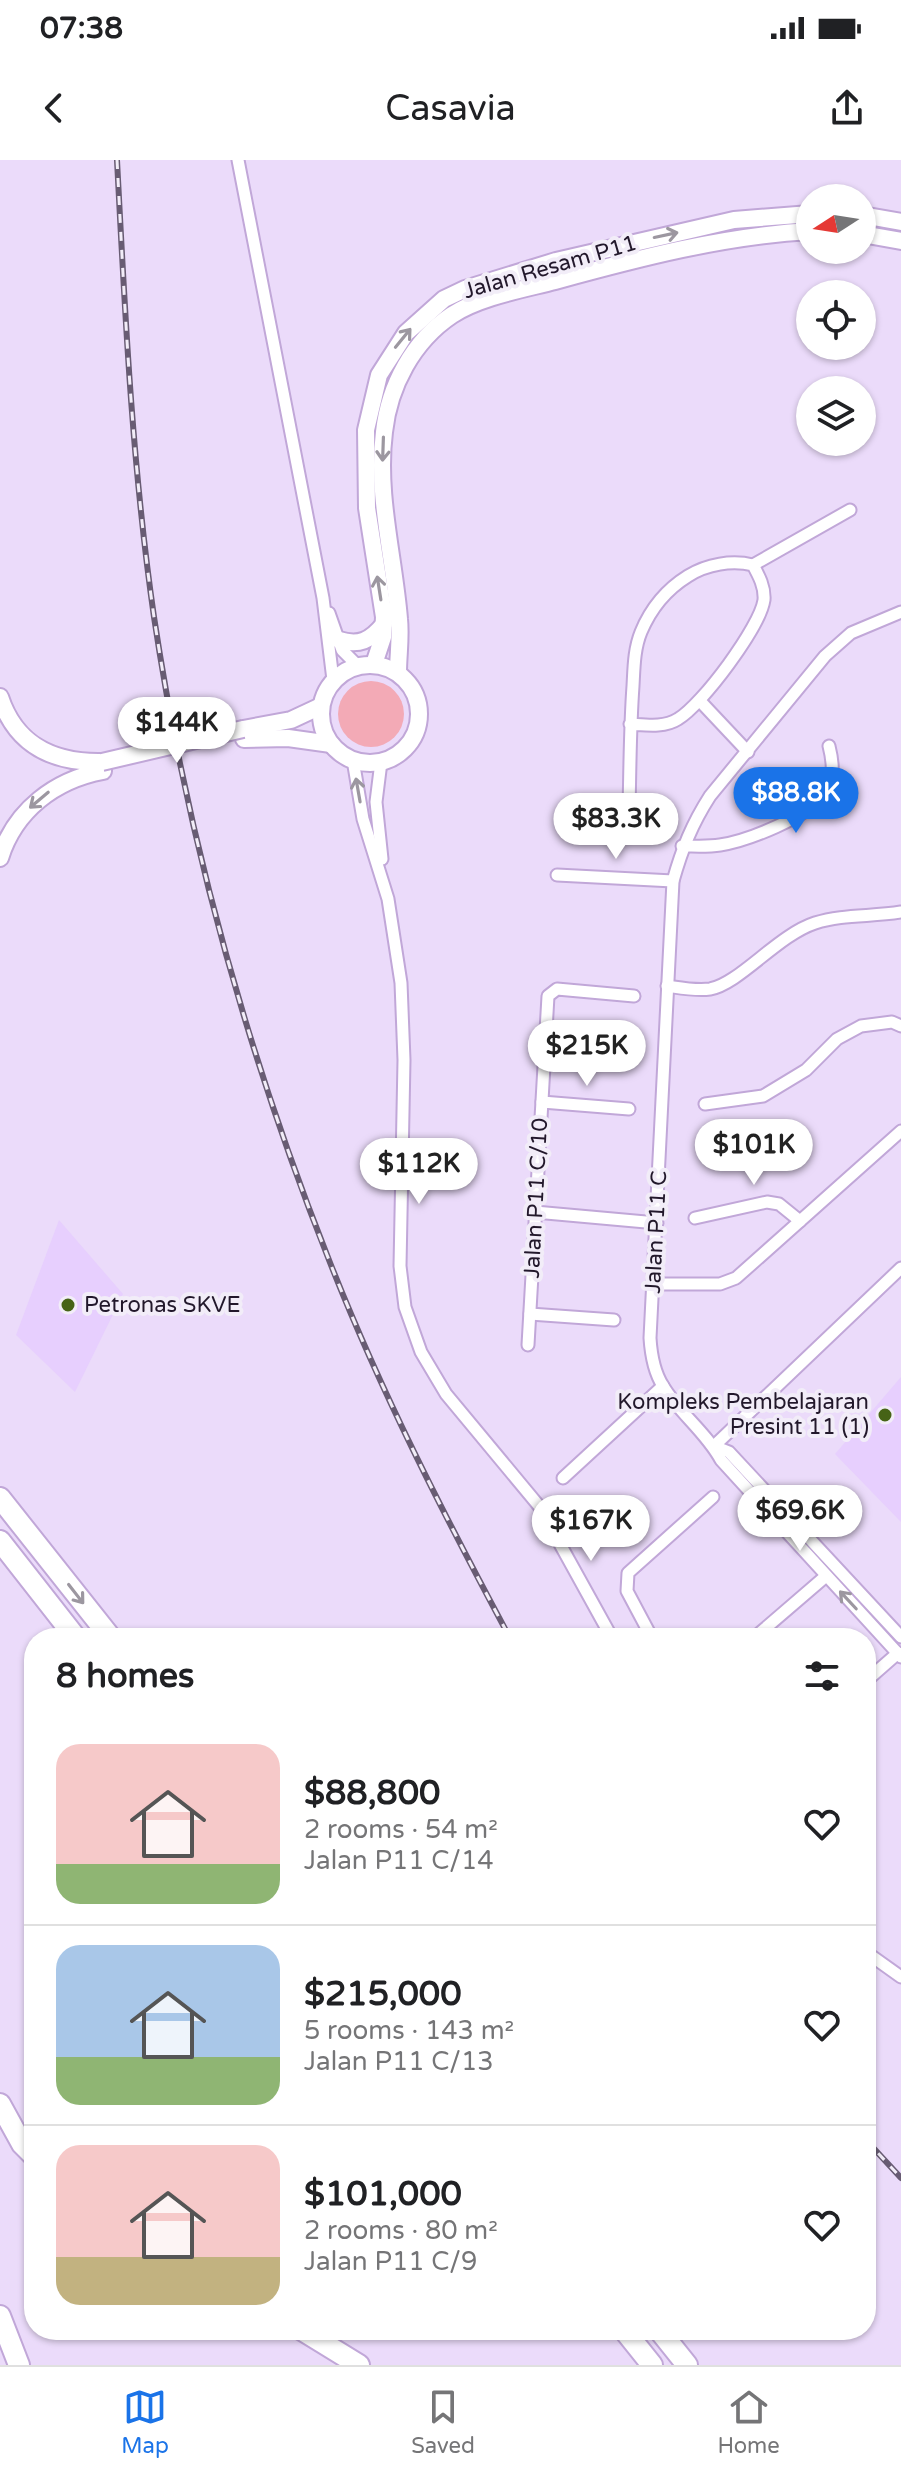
<!DOCTYPE html>
<html lang="en">
<head>
<meta charset="utf-8">
<style>
	:root { --surface:#fff; --page:#f2f2f2; --text:#202124; --muted:#757577; --line:#e0e0e0; --accent:#1a73e8 }
	body { margin:0; font-family:"Varela Round",sans-serif; background:var(--page); color:var(--text); height:100vh; display:flex; flex-direction:column; font-size:30px; white-space:nowrap }
	* { box-sizing:border-box; margin:0 }
	p { font-size:26px; color:var(--muted) }
	.icon { flex:none; width:44px; height:44px; fill:none; stroke:currentColor; stroke-width:2; stroke-linecap:round; stroke-linejoin:round }
	.map { position:relative; flex:1; overflow:hidden }
	.sheet { position:absolute; left:24px; top:1468px; width:852px; height:712px; display:flex; flex-direction:column; background:var(--surface); border-radius:32px; box-shadow:0 2px 6px #0004 }
	.sheet>* { flex:none }
	.needle { width:52px; rotate:258deg }
	.tools { position:absolute; left:796px; top:24px; display:grid; gap:16px }
	.tools a { display:grid; place-items:center; width:80px; height:80px; border-radius:50%; background:var(--surface); box-shadow:0 2px 6px #0004; font-size:40px }
	.price { position:absolute; translate:-50% -68px; padding:0 18px; border-radius:28px; background:#fff; color:#222; font-size:26px; line-height:52px; filter:drop-shadow(0 2px 4px #0008) }
	.price::after { content:''; position:absolute; left:50%; top:48px; width:24px; height:18px; margin-left:-12px; background:inherit; clip-path:polygon(0 0,100% 0,50% 100%) }
	.price.on { background:var(--accent); color:#fff }
	ul { padding:0; list-style:none }
	li { display:flex; align-items:center; gap:24px; height:200px; padding:0 32px }
	li+li { border-top:2px solid var(--line) }
	li span { display:grid; place-items:center; flex:none; width:224px; height:160px; border-radius:24px; color:#555 }
	li>.icon { margin-inline-start:auto }
	span .icon { width:96px; height:96px; fill:#fffc; stroke-width:1 }
	li b { font-size:34px }
	h2 { display:flex; justify-content:space-between; align-items:center; height:96px; padding:0 32px; font-size:34px }
	.status { display:flex; justify-content:space-between; align-items:center; height:56px; padding:0 40px; background:var(--surface); direction:ltr }
	.status svg { height:22px; fill:currentColor }
	header { display:flex; justify-content:space-between; align-items:center; height:104px; padding:0 32px; background:var(--surface); font-size:36px; font-weight:600 }
	.dock { display:flex; justify-content:space-around; align-items:center; height:112px; border-top:2px solid var(--line); background:var(--surface); font-size:22px; color:var(--muted) }
	.dock a { display:grid; justify-items:center; gap:4px }
	.dock .on { color:var(--accent) }
	.map>svg:first-child { display:block }
	.built { fill:#e7cffe }
	.green { fill:#f3aab6 }
	.lines { fill:none; stroke-linecap:round; stroke-linejoin:round }
	.street-casing { stroke:#c1a7d8; stroke-width:15 }
	.secondary-casing { stroke:#c1a7d8; stroke-width:20 }
	.highway-casing { stroke:#c1a7d8; stroke-width:24 }
	.street { stroke:#fff; stroke-width:11 }
	.secondary { stroke:#fff; stroke-width:16 }
	.highway { stroke:#fff; stroke-width:20 }
	.rail-casing { stroke:#685c73; stroke-width:6 }
	.rail { stroke:#f2edf8; stroke-width:3; stroke-dasharray:9; stroke-linecap:butt }
	.secondary-bridge-casing { stroke:#c1a7d8; stroke-width:20; stroke-linecap:butt }
	.secondary-bridge { stroke:#fff; stroke-width:16 }
	.oneway { stroke:#9c97a0 }
	.poi-dot { fill:#466316; stroke:#f2edf8; stroke-width:3 }
	.labels { text-anchor:middle; dominant-baseline:central; stroke-width:8; stroke-linejoin:round; paint-order:stroke }
	.street-label { font-size:22px; fill:#22182b; stroke:#f2edf8 }
	.poi-label { font-size:22px; fill:#22182b; stroke:#f2edf8; text-anchor:start }
</style>
</head>
<body>
<div class="status"><b>07:38</b><svg viewBox="0 0 49 12"><path d="M0 12V9h3v3zM5 12V6h3v6zM10 12V3h3v9zM15 12V0h3v12zM26 1h20v11H26zM47 4h2v5h-2z"/></svg></div>
<header><svg class="icon" aria-label="back" viewBox="0 0 24 24"><path d="M15 5l-7 7 7 7"/></svg>Casavia<svg class="icon" aria-label="share" viewBox="0 0 24 24"><path d="M12 15V3M7 8l5-5 5 5M5 13v7h14v-7"/></svg></header>
<div class="map">
<svg width="901" height="2205" viewBox="0 0 901 2205">
	<rect width="100%" height="100%" fill="#ebdbfa"/>
	<g class="built">
		<path d="M59,1060L123,1134L75,1232L16,1175Z"/>
		<path d="M901,1217V1362L835,1294Z"/>
	</g>
	<circle class="green" cx="371" cy="554" r="33"/>
	<g class="lines">
		<defs>
			<g id="street">
				<path d="M238,0L323,438L333,520"/>
				<path d="M753,405L850,350"/>
				<path d="M901,452L851,473L825,496L710,636C692,664 682,689 673,721L650,1178C651,1194 654,1212 663,1226C679,1253 706,1272 721,1300L901,1497"/>
				<path d="M329,453L342,490L357,505"/>
				<path d="M700,541L748,592"/>
				<path d="M353,600L363,659L388,739L401,823L404,900L400,1106L405,1147L421,1192L446,1234L539,1346L612,1478"/>
				<path d="M381,602L376,642L382,699"/>
				<path d="M629,649C630,608 630,567 633,526C634,508 634,489 641,472C651,448 667,429 688,416C707,404 732,400 753,405C759,416 765,427 764,440C760,467 702,545 678,559C664,568 646,565 630,564"/>
				<path d="M682,686C695,686 708,687 720,685C747,681 808,657 825,634C835,619 833,602 829,586"/>
				<path d="M557,715L673,721"/>
				<path d="M667,826C681,828 696,831 710,829C739,824 778,775 815,763C843,754 872,757 901,752"/>
				<path d="M542,942L629,949"/>
				<path d="M705,944L763,936L806,910L837,879L861,866L892,862L901,866"/>
				<path d="M535,1052L657,1063"/>
				<path d="M695,1058L767,1042L779,1044L800,1061"/>
				<path d="M653,1124H720L736,1118L901,971"/>
				<path d="M530,1154L614,1160"/>
				<path d="M528,1185L548,836L557,829L634,836"/>
				<path d="M714,1286L729,1292L901,1477"/>
				<path d="M714,1286L901,1108"/>
				<path d="M563,1318L663,1226"/>
				<path d="M652,1478L627,1431L628,1413L713,1337"/>
				<path d="M754,1478L826,1416"/>
				<path d="M866,1521L898,1493"/>
				<path d="M866,1792L901,1817"/>
			</g>
			<g id="secondary">
				<path d="M862,55L901,62"/>
				<path d="M862,74L901,81"/>
				<path d="M339,480C359,486 370,481 384,464"/>
				<path d="M374,504L383,477L384,457L367,348L366,270L379,215L406,173L444,139L465,129L556,101L734,60L810,54"/>
				<circle cx="370" cy="554" r="49"/>
				<path d="M398,513C398,495 401,477 399,459C394,397 376,334 384,272C389,226 413,181 452,155C479,137 524,129 555,121C639,98 723,76 810,71"/>
				<path d="M0,537C16,586 54,603 102,602"/>
				<path d="M243,569L291,560L321,546"/>
				<path d="M244,579L288,578L331,584"/>
				<path d="M0,698C15,650 55,620 103,611"/>
			</g>
			<g id="highway">
				<path d="M0,1338L111,1478"/>
				<path d="M0,1381L76,1478"/>
				<path d="M0,1944L22,1984L34,1996"/>
				<path d="M0,2156L19,2205"/>
				<path d="M302,2170L359,2205"/>
				<path d="M624,2170L652,2205"/>
				<path d="M659,2170L687,2205"/>
			</g>
		</defs>
		<use href="#street" class="street-casing"/>
		<use href="#secondary" class="secondary-casing"/>
		<use href="#highway" class="highway-casing"/>
		<use href="#street" class="street"/>
		<use href="#secondary" class="secondary"/>
		<use href="#highway" class="highway"/>
		<defs>
			<g id="rail">
				<path d="M117,0C125,153 132,305 154,457C187,677 247,893 329,1100C380,1230 444,1355 510,1478"/>
				<path d="M866,1980L901,2018"/>
			</g>
		</defs>
		<use href="#rail" class="rail-casing"/>
		<use href="#rail" class="rail"/>
		<defs>
			<path id="secondary-bridge" d="M102,602L243,569"/>
		</defs>
		<use href="#secondary-bridge" class="secondary-bridge-casing"/>
		<use href="#secondary-bridge" class="secondary-bridge"/>
	</g>
	<defs><path id="oneway-shaft" d="M-6 0H5M1.5-3L5.5 0L1.5 3" fill="none" stroke-width="1.6" stroke-linecap="round" stroke-linejoin="round" transform="scale(2)"/></defs>
	<g class="oneway">
		<use href="#oneway-shaft" transform="translate(666 75) rotate(-12)"/>
		<use href="#oneway-shaft" transform="translate(403 178) rotate(-51)"/>
		<use href="#oneway-shaft" transform="translate(383 289) rotate(92)"/>
		<use href="#oneway-shaft" transform="translate(379 428) rotate(-99)"/>
		<use href="#oneway-shaft" transform="translate(358 630) rotate(-100)"/>
		<use href="#oneway-shaft" transform="translate(39 640) rotate(140)"/>
		<use href="#oneway-shaft" transform="translate(76 1434) rotate(52)"/>
		<use href="#oneway-shaft" transform="translate(848 1440) rotate(-133)"/>
	</g>
	<g class="poi-dot">
		<circle cx="68" cy="1145" r="8"/>
		<circle cx="885" cy="1255" r="8"/>
	</g>
	<g class="labels">
		<g class="street-label">
			<text transform="translate(550 107) rotate(-16)">Jalan Resam P11</text>
			<text transform="translate(536 1038) rotate(-87)">Jalan P11 C/10</text>
			<text transform="translate(656 1072) rotate(-87)">Jalan P11 C</text>
		</g>
		<g class="poi-label">
			<text x="84" y="1145">Petronas SKVE</text>
			<text x="869" y="1242" text-anchor="end">Kompleks Pembelajaran<tspan x="869" dy="25">Presint 11 (1)</tspan></text>
		</g>
	</g>
</svg>
<div class="tools">
<a><svg class="needle" viewBox="-14 -14 28 28"><path d="M0-13l5 13h-10z" fill="#e53935"/><path d="M0 13l5-13h-10z" fill="#757577"/></svg></a>
<a><svg class="icon" aria-label="locate" viewBox="0 0 24 24"><circle cx="12" cy="12" r="6"/><path d="M12 2v4M12 18v4M2 12h4M18 12h4"/></svg></a>
<a><svg class="icon" aria-label="layers" viewBox="0 0 24 24"><path d="M12 4l9 5-9 5-9-5zM3 14l9 5 9-5"/></svg></a>
</div>
<b class="price" style="left:177px;top:605px">$144K</b>
<b class="price on" style="left:796px;top:675px">$88.8K</b>
<b class="price" style="left:616px;top:701px">$83.3K</b>
<b class="price" style="left:587px;top:928px">$215K</b>
<b class="price" style="left:754px;top:1027px">$101K</b>
<b class="price" style="left:419px;top:1046px">$112K</b>
<b class="price" style="left:800px;top:1393px">$69.6K</b>
<b class="price" style="left:591px;top:1403px">$167K</b>
<section class="sheet">
<h2>8 homes<svg class="icon" aria-label="filters" viewBox="0 0 24 24"><path d="M4 7h16M4 17h16"/><circle cx="9" cy="7" r="2"/><circle cx="15" cy="17" r="2"/></svg></h2>
<ul>
<li><span style="background:linear-gradient(#f6c9c9 75%,#8fb573 0)"><svg class="icon" aria-label="home" viewBox="0 0 24 24"><path d="M3 11l9-7 9 7M6 9v11h12V9"/></svg></span><div><b>$88,800</b><p>2 rooms · 54 m²</p><p>Jalan P11 C/14</p></div><svg class="icon" aria-label="heart" viewBox="0 0 24 24"><path d="M12 20l-8-8c-3-5 5-10 8-4 3-6 11-1 8 4z"/></svg></li>
<li><span style="background:linear-gradient(#a9c7e8 70%,#8fb573 0)"><svg class="icon" aria-label="home" viewBox="0 0 24 24"><path d="M3 11l9-7 9 7M6 9v11h12V9"/></svg></span><div><b>$215,000</b><p>5 rooms · 143 m²</p><p>Jalan P11 C/13</p></div><svg class="icon" aria-label="heart" viewBox="0 0 24 24"><path d="M12 20l-8-8c-3-5 5-10 8-4 3-6 11-1 8 4z"/></svg></li>
<li><span style="background:linear-gradient(#f6c9c9 70%,#c2b280 0)"><svg class="icon" aria-label="home" viewBox="0 0 24 24"><path d="M3 11l9-7 9 7M6 9v11h12V9"/></svg></span><div><b>$101,000</b><p>2 rooms · 80 m²</p><p>Jalan P11 C/9</p></div><svg class="icon" aria-label="heart" viewBox="0 0 24 24"><path d="M12 20l-8-8c-3-5 5-10 8-4 3-6 11-1 8 4z"/></svg></li>
</ul>
</section>
</div>
<nav class="dock">
<a class="on"><svg class="icon" aria-label="map" viewBox="0 0 24 24"><path d="M3 6l6-2 6 2 6-2v14l-6 2-6-2-6 2zM9 4v14M15 6v14"/></svg>Map</a>
<a><svg class="icon" aria-label="saved" viewBox="0 0 24 24"><path d="M7 4h10v16l-5-4-5 4z"/></svg>Saved</a>
<a><svg class="icon" aria-label="home" viewBox="0 0 24 24"><path d="M3 11l9-7 9 7M6 9v11h12V9"/></svg>Home</a>
</nav>
</body>
</html>
